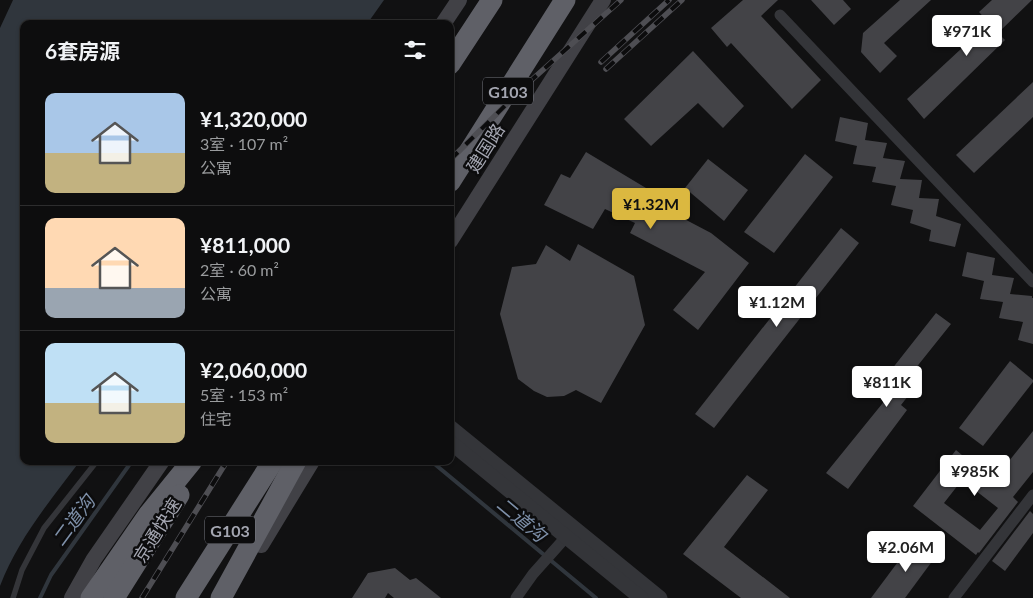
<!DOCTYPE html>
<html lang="zh">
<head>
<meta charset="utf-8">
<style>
	:root { --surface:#0d0d0e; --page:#1b1b1c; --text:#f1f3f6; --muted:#9a9c9e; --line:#2d2d2e; --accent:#dbb840 }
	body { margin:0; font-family:Lato,"Noto Sans SC",sans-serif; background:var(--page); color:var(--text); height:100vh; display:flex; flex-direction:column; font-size:19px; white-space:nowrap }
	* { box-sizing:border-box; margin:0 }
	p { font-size:16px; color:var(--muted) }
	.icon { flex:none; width:28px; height:28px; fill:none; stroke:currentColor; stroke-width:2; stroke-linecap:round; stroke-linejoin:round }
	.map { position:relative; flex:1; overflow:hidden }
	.side { position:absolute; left:20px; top:20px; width:434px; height:445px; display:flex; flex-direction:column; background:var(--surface); border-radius:10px; box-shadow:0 1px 4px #0004,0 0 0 1px var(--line) }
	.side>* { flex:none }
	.price { position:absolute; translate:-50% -42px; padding:0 11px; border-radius:5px; background:#fff; color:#222; font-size:16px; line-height:32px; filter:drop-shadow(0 1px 2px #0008) }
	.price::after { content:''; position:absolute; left:50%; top:30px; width:15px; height:11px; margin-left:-8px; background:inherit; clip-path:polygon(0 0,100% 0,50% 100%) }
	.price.on { background:var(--accent); color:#111 }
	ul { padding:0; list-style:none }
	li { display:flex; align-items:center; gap:15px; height:125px; padding:0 25px }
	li+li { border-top:1px solid var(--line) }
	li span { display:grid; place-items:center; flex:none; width:140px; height:100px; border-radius:10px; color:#555 }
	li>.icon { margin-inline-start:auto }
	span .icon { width:60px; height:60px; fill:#fffc; stroke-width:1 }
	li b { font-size:21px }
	h2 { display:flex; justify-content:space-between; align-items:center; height:60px; padding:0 25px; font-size:21px }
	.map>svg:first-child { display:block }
	.water { fill:#30363d }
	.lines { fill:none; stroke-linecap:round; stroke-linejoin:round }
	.stream { stroke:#30363d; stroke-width:4 }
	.building { fill:#434347; fill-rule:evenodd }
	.service { stroke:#343539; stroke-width:5.5 }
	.minor { stroke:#343539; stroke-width:11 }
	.tertiary { stroke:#343539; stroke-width:15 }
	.secondary { stroke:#414146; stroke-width:16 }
	.motorway { stroke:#5f6067; stroke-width:21 }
	.rail-casing { stroke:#4e4e53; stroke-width:5.5 }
	.rail { stroke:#0c0c0d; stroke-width:4; stroke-dasharray:11; stroke-linecap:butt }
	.labels { text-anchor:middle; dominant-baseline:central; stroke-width:5; stroke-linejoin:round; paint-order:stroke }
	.shield { fill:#0c0c0d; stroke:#767880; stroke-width:1 }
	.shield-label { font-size:16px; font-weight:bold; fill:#a4a6b1 }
	.street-label { font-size:18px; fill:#a4a6b1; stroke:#0c0c0d }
	.water-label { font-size:19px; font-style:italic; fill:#7e90a9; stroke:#0c0c0d }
</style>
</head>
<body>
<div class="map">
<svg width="1033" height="598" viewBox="0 0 1033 598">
	<rect width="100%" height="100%" fill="#111112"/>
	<path class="water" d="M13,0H384L367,24H24V461H80C50,501 18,539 0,586V28Z"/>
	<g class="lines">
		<g class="stream">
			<path d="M431,461L596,598"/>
			<path d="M40,598L51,575L132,461"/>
		</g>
	</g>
	<g class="building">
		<path d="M743,0H778L761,16L821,80L792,109L731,43L727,47L711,28Z"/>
		<path d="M811,0H843L851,9L834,25Z"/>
		<path d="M900,0H931L884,43L897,56L880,73L861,52L863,33Z"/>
		<path d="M992,0H1032L998,33L1005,40L924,119L907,99L989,23L979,12Z"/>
		<path d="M693,51L744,106L723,128L698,103L651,146L624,119Z"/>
		<path d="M1033,82V117L974,173L956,155Z"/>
		<path d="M840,117L868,123L865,140L887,143L883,158L905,161L900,179L922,180L919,198L939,199L936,216L961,224L955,247L929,241L931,230L910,223L913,210L891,205L896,186L872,182L876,167L853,164L857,146L835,141Z"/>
		<path d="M586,152L656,194L652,202L711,233L749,263L698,330L673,310L705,272L630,233L635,223L605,209L593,229L544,205L561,174L570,178Z"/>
		<path d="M805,154L833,177L774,253L744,232Z"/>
		<path d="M708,159L748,190L724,221L685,188Z"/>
		<path d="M841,228L859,243L714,428L695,414Z"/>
		<path d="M578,244L634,276L645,325L601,403L576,390L564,396L547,397L534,391L518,379L500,314L512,267L536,264L546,245L570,261Z"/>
		<path d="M967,252L995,258L992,275L1014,278L1010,294L1032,296V298H1033V344L1018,340L1023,322L999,318L1003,302L980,299L984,281L962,276Z"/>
		<path d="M936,313L951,324L903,384L912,391L901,405L907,410L848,489L826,473L899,383L888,374Z"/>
		<path d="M1010,361L1033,380V382L983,446L959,428Z"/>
		<path d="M1033,431V472L1013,497L1018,502L979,553L978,552L976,555L913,506L956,450L993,481ZM962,480L998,508L980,530L944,503Z"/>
		<path d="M747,475L768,490L724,547L790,598H741L683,554Z"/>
		<path d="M1030,511L1033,514V533L1005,571L992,561Z"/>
		<path d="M915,539L936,556L905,598H871Z"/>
		<path d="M395,568L410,580L416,578L441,598H394L388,593L385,598H352L368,573Z"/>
	</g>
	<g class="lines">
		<path class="service" d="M13,598L22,570L44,528L97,461"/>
		<g class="minor">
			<path d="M780,15L1033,282"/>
			<path d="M516,598L533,574L566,537"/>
			<path d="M954,598L1033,495"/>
		</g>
		<g class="tertiary">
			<path d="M450,427L660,598"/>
			<path d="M450,442L641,598"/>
		</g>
		<g class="secondary">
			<path d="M443,24L459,0"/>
			<path d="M450,241L603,0"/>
			<path d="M261,545L312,461"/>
			<path d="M72,598L94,559L162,461"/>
		</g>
		<g class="motorway">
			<path d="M450,64L492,0"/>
			<path d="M450,182L565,0"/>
			<path d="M91,598L149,514L192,461"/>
			<path d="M114,598L179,495"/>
			<path d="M186,598L273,461"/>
			<path d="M221,598L296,461"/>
		</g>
		<defs>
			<g id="rail">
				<path d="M601,62L669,0"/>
				<path d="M606,69L682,0"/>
				<path d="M450,160L526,85L621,0"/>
				<path d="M142,598L227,461"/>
			</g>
		</defs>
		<use href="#rail" class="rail-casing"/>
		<use href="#rail" class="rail"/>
	</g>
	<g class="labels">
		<g class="shield">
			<rect x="483" y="77.5" width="50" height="27" rx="4"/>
			<rect x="205" y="516.5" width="50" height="27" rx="4"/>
		</g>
		<g class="shield-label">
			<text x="508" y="91">G103</text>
			<text x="230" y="530">G103</text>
		</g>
		<g class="street-label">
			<text transform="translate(485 148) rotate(-58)">建国路</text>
			<text transform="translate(157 530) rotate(-58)">京通快速</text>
		</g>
		<g class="water-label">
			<text transform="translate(522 519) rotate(40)">二道沟</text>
			<text transform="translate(73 520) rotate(-54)">二道沟</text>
		</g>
	</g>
</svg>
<b class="price" style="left:967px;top:57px">¥971K</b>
<b class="price on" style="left:651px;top:230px">¥1.32M</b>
<b class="price" style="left:777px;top:328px">¥1.12M</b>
<b class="price" style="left:887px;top:408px">¥811K</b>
<b class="price" style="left:975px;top:497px">¥985K</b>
<b class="price" style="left:906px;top:573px">¥2.06M</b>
<section class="side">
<h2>6套房源<svg class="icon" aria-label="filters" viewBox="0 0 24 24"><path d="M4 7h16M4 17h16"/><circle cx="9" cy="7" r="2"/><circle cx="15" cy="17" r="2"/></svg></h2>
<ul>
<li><span style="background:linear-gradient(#a9c7e8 60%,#c2b280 0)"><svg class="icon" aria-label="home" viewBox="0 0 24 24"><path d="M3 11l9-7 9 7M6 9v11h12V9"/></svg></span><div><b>¥1,320,000</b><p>3室 · 107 m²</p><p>公寓</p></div></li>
<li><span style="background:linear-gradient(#ffd9b3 70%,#9aa5b1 0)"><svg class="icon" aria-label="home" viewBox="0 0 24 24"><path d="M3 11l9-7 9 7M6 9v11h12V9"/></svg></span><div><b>¥811,000</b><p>2室 · 60 m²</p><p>公寓</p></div></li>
<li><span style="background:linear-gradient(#bfe0f5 60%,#c2b280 0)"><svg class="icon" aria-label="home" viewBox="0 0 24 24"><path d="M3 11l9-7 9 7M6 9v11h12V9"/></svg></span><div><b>¥2,060,000</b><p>5室 · 153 m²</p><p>住宅</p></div></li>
</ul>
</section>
</div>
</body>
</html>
